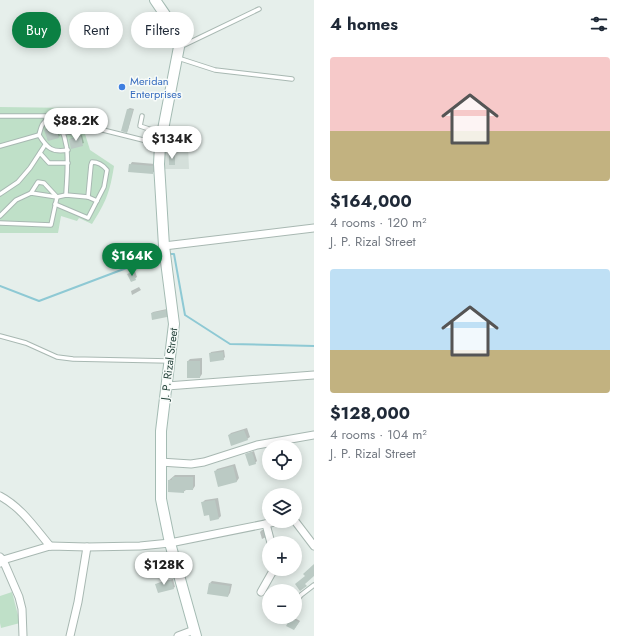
<!DOCTYPE html>
<html lang="en">
<head>
<meta charset="utf-8">
<style>
	:root { --surface:#fff; --page:#f2f2f3; --text:#1f2937; --muted:#747a83; --accent:#0b8043 }
	body { margin:0; font-family:Jost,sans-serif; background:var(--page); color:var(--text); height:100vh; display:flex; flex-direction:column; font-size:15px; white-space:nowrap }
	* { box-sizing:border-box; margin:0 }
	p { font-size:13px; color:var(--muted) }
	.icon { flex:none; width:22px; height:22px; fill:none; stroke:currentColor; stroke-width:2; stroke-linecap:round; stroke-linejoin:round }
	.map { position:relative; flex:1; overflow:hidden }
	.drawer { display:flex; flex-direction:column; background:var(--surface); width:312px }
	.drawer>* { flex:none }
	.top-card { position:absolute; left:12px; top:12px; width:242px; height:36px; display:flex; gap:8px }
	.controls { position:absolute; left:262px; top:440px; display:grid; gap:8px }
	.controls a { display:grid; place-items:center; width:40px; height:40px; border-radius:50%; background:var(--surface); box-shadow:0 2px 10px #0003; font-size:20px }
	.price { position:absolute; translate:-50% -34px; padding:0 9px; border-radius:14px; background:#fff; color:#222; font-size:13px; line-height:26px; filter:drop-shadow(0 1px 2px #0008) }
	.price::after { content:''; position:absolute; left:50%; top:24px; width:12px; height:9px; margin-left:-6px; background:inherit; clip-path:polygon(0 0,100% 0,50% 100%) }
	.price.selected { background:var(--accent); color:#fff }
	ul { padding:0; list-style:none }
	li { display:grid; align-content:center; gap:8px; height:212px; padding:0 16px }
	li span { display:grid; place-items:center; height:124px; border-radius:4px; color:#555 }
	li>.icon { margin-inline-start:auto }
	span .icon { width:72px; height:72px; fill:#fffc; stroke-width:1 }
	li b { font-size:17px }
	h2 { display:flex; justify-content:space-between; align-items:center; height:48px; padding:0 16px; font-size:17px }
	.pill { padding:0 14px; border-radius:18px; background:var(--surface); box-shadow:0 2px 10px #0003; font-size:14px; line-height:36px }
	.pill.selected { background:var(--accent); color:#fff }
	main { display:flex; flex:1; min-height:0 }
	.map>svg:first-child { display:block }
	.built { fill:#d4dfda }
	.green { fill:#bfe0c8 }
	.shadow { fill:#0003 }
	.lines { fill:none; stroke-linecap:round; stroke-linejoin:round }
	.stream { stroke:#8ec9d4; stroke-width:2 }
	.building { fill:#bbcac4 }
	.service-casing { stroke:#a8b8b2; stroke-width:5.5 }
	.minor-casing { stroke:#a8b8b2; stroke-width:9 }
	.secondary-casing { stroke:#a4bbb3; stroke-width:12 }
	.service { stroke:#fff; stroke-width:3.5 }
	.minor { stroke:#fff; stroke-width:7 }
	.secondary { stroke:#fff; stroke-width:10 }
	.shop-dot { fill:#3f7fe0; stroke:#f7fbf9; stroke-width:1.5 }
	.labels { text-anchor:middle; dominant-baseline:central; stroke-width:3; stroke-linejoin:round; paint-order:stroke }
	.shop-label { font-size:11px; fill:#366cbe; stroke:#f7fbf9; text-anchor:start }
	.street-label { font-size:11px; fill:#24423a; stroke:#f7fbf9 }
</style>
</head>
<body>
<main>
<div class="map">
<svg width="314" height="636" viewBox="0 0 314 636">
	<rect width="100%" height="100%" fill="#e6efeb"/>
	<path class="built" d="M176,143L181,149L188,146L189,169H165L164,146Z"/>
	<g class="green">
		<path d="M0,107L77,108L90,150L114,166C110,192 106,202 92,224L79,218L77,221L61,216L58,233H0Z"/>
		<path d="M12,592L20,623L1,628L0,623V596Z"/>
	</g>
	<g class="shadow">
		<path d="M130,108L134,109L128,130L127,132L128,109Z"/>
		<path d="M57,126L60,136L48,140L45,130Z"/>
		<path d="M82,135L84,143L72,147L70,139Z"/>
		<path d="M132,162L155,164V171L152,173L130,165Z"/>
		<path d="M135,271L137,277L131,281L128,274Z"/>
		<path d="M139,287L141,290L132,295L131,291Z"/>
		<path d="M167,309L168,315L166,316L152,313L153,312Z"/>
		<path d="M224,350L225,357L223,359L210,354L211,352Z"/>
		<path d="M202,358V374L200,377L188,361L190,359Z"/>
		<path d="M247,428L250,437L247,439L229,435L231,433Z"/>
		<path d="M254,451L257,461L255,463L246,454Z"/>
		<path d="M235,464L239,478L237,481L219,486L215,472L217,469Z"/>
		<path d="M175,475H195V486L193,489L186,490L183,492L168,481Z"/>
		<path d="M218,498L221,516L219,518L210,514L202,503L205,500Z"/>
		<path d="M262,530H264L266,537L262,539L260,532Z"/>
		<path d="M173,579L175,587L173,588L156,585L158,583Z"/>
		<path d="M212,581L232,584L230,593L228,596L210,583Z"/>
		<path d="M293,617L300,621L295,628L287,625Z"/>
	</g>
	<g class="lines">
		<g class="stream">
			<path d="M170,254H174L185,315L230,344L314,346"/>
			<path d="M0,286L39,301L161,255"/>
		</g>
	</g>
	<g class="building">
		<path d="M127,109L133,110L127,133L121,131Z"/>
		<path d="M56,127L59,138L48,141L44,130Z"/>
		<path d="M81,136L83,146L71,149L69,139Z"/>
		<rect x="169" y="155" width="6" height="10"/>
		<path d="M129,164L153,166V174L128,172Z"/>
		<path d="M133,272L136,280L131,282L127,274Z"/>
		<path d="M166,310L167,317L152,320L151,313Z"/>
		<path d="M223,352L224,360L210,362L209,353Z"/>
		<rect x="187" y="361" width="13" height="17"/>
		<path d="M244,430L248,440L231,446L228,435Z"/>
		<path d="M252,452L256,464L249,466L245,454Z"/>
		<path d="M233,466L237,482L218,487L214,471Z"/>
		<path d="M172,477H193V490H184V493L168,492V480H172Z"/>
		<path d="M215,500L219,519L210,521L209,515L204,516L201,502Z"/>
		<path d="M314,564V576L305,584L307,586L300,591L295,584L305,576L303,574Z"/>
		<path d="M171,580L174,589L158,593L155,584Z"/>
		<path d="M209,583L230,586L228,597L207,594Z"/>
		<path d="M291,618L299,622L294,630L286,626Z"/>
	</g>
	<g class="lines">
		<defs>
			<g id="service">
				<path d="M180,47L259,9"/>
				<path d="M178,58L215,70L292,79"/>
				<path d="M0,116H51C73,134 67,169 66,195"/>
				<path d="M142,116L140,126L161,133"/>
				<path d="M50,117C42,122 41,127 39,135C47,148 52,153 68,150"/>
				<path d="M63,133L95,128L159,144"/>
				<path d="M0,146L39,135"/>
				<path d="M40,153L49,163H68"/>
				<path d="M0,194L18,182L30,168L45,145"/>
				<path d="M55,204L88,218L104,187L107,170C103,165 99,162 92,162L91,165L88,197"/>
				<path d="M0,216L16,200L31,193L57,197L66,195L88,197L97,201"/>
				<path d="M0,223L51,225L57,197L44,183L38,182L31,193"/>
				<path d="M0,336L26,343L57,357L73,359L169,361"/>
				<path d="M295,603L301,595L314,585"/>
			</g>
			<g id="minor">
				<path d="M164,246L314,228"/>
				<path d="M167,386L314,375"/>
				<path d="M160,462L191,464L204,462L257,445L314,435"/>
				<path d="M0,496C21,507 35,528 50,546"/>
				<path d="M295,521L314,546"/>
				<path d="M266,524L271,543"/>
				<path d="M0,557L3,560L19,597L22,609L23,636"/>
				<path d="M0,563L3,560L50,546L87,547L140,546L170,543L280,521"/>
				<path d="M261,592L274,569"/>
				<path d="M70,636L78,602L87,547"/>
				<path d="M178,636L194,630"/>
			</g>
			<path id="secondary" d="M155,0C165,15 177,29 179,47L160,145L159,164L164,246L174,324L161,431V499L170,543L196,636"/>
		</defs>
		<use href="#service" class="service-casing"/>
		<use href="#minor" class="minor-casing"/>
		<use href="#secondary" class="secondary-casing"/>
		<use href="#service" class="service"/>
		<use href="#minor" class="minor"/>
		<use href="#secondary" class="secondary"/>
	</g>
	<circle class="shop-dot" cx="122" cy="87" r="4"/>
	<g class="labels">
		<g class="shop-label">
			<text x="130" y="81">Meridan<tspan x="130" dy="13">Enterprises</tspan></text>
		</g>
		<g class="street-label">
			<text transform="translate(169 364) rotate(-83)">J. P. Rizal Street</text>
		</g>
	</g>
</svg>
<div class="controls">
<a><svg class="icon" aria-label="locate" viewBox="0 0 24 24"><circle cx="12" cy="12" r="6"/><path d="M12 2v4M12 18v4M2 12h4M18 12h4"/></svg></a>
<a><svg class="icon" aria-label="layers" viewBox="0 0 24 24"><path d="M12 4l9 5-9 5-9-5zM3 14l9 5 9-5"/></svg></a>
<a>+</a>
<a>−</a>
</div>
<b class="price" style="left:76px;top:142px">$88.2K</b>
<b class="price" style="left:172px;top:160px">$134K</b>
<b class="price selected" style="left:132px;top:277px">$164K</b>
<b class="price" style="left:164px;top:586px">$128K</b>
<div class="top-card">
<a class="pill selected">Buy</a>
<a class="pill">Rent</a>
<a class="pill">Filters</a>
</div>
</div>
<section class="drawer">
<h2>4 homes<svg class="icon" aria-label="filters" viewBox="0 0 24 24"><path d="M4 7h16M4 17h16"/><circle cx="9" cy="7" r="2"/><circle cx="15" cy="17" r="2"/></svg></h2>
<ul>
<li><span style="background:linear-gradient(#f6c9c9 60%,#c2b280 0)"><svg class="icon" aria-label="home" viewBox="0 0 24 24"><path d="M3 11l9-7 9 7M6 9v11h12V9"/></svg></span><div><b>$164,000</b><p>4 rooms · 120 m²</p><p>J. P. Rizal Street</p></div></li>
<li><span style="background:linear-gradient(#bfe0f5 65%,#c2b280 0)"><svg class="icon" aria-label="home" viewBox="0 0 24 24"><path d="M3 11l9-7 9 7M6 9v11h12V9"/></svg></span><div><b>$128,000</b><p>4 rooms · 104 m²</p><p>J. P. Rizal Street</p></div></li>
</ul>
</section>
</main>
</body>
</html>
